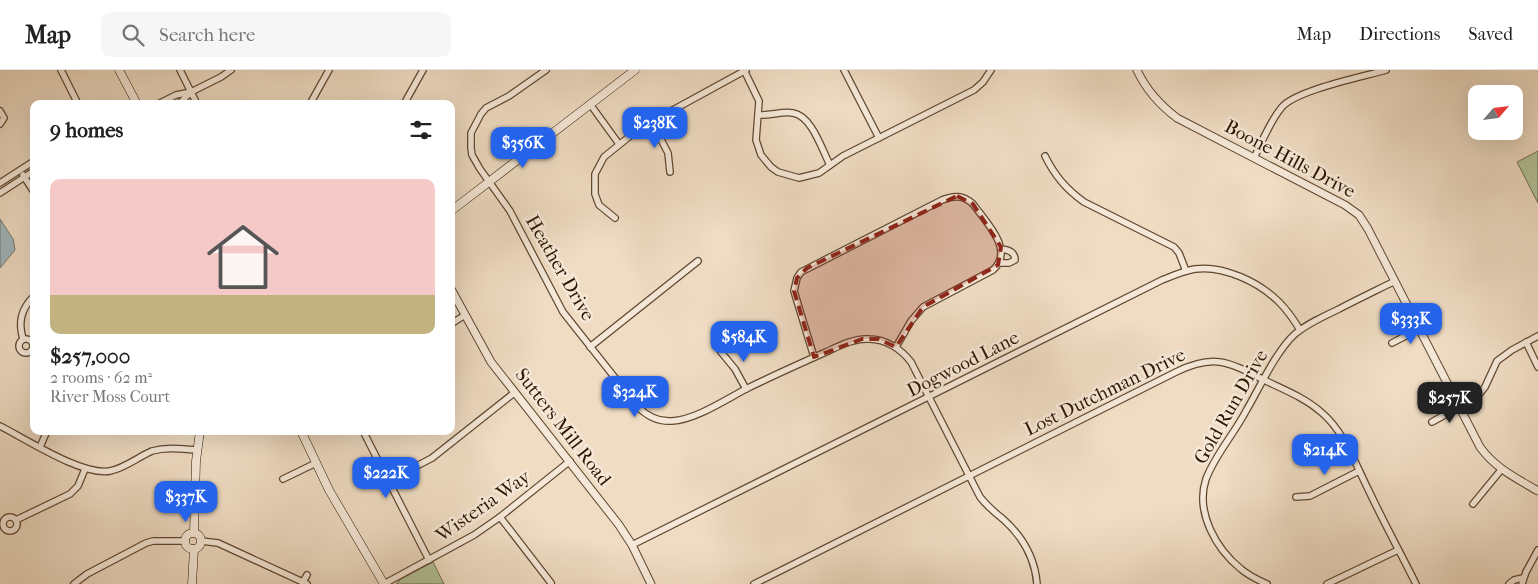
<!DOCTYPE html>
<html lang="en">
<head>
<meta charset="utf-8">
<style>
	:root { --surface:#fff; --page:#f6f6f6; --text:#222; --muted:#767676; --line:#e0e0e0; --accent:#2563eb }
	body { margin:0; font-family:"IM FELL French Canon",serif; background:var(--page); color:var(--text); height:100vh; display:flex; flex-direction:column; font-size:19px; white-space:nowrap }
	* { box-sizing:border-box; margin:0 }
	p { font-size:16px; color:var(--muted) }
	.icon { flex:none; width:28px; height:28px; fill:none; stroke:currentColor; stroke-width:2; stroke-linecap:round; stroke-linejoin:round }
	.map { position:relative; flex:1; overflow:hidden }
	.details { position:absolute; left:30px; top:30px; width:425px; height:335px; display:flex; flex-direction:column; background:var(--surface); border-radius:10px; box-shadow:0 5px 20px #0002 }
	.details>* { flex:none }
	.needle { width:32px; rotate:62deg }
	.buttons { position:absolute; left:1468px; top:15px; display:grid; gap:10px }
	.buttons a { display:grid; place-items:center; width:55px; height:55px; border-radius:10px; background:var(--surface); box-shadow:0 5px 20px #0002; font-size:25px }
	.price { position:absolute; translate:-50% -42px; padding:0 11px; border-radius:10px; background:var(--accent); color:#fff; font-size:16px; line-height:32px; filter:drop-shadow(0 1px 2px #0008) }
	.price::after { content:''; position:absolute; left:50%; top:30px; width:15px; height:11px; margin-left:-8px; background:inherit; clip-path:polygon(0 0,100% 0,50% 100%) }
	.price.active { background:#222; color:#fff }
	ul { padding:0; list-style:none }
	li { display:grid; align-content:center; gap:10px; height:265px; padding:0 20px }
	li span { display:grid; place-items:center; height:155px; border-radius:10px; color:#555 }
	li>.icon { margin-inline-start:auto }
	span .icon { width:90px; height:90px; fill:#fffc; stroke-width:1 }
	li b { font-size:21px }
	h2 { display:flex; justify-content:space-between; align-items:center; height:60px; padding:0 20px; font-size:21px }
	header { display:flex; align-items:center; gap:30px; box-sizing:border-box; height:70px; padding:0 25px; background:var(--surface); border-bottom:1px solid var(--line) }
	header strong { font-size:24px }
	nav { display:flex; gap:28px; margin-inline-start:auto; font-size:18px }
	.search { width:350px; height:45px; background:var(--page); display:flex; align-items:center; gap:12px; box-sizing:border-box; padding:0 18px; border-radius:10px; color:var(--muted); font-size:19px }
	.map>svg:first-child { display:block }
	.green { fill:#b3c299; stroke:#716c4c }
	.water { fill:#a0b8bf; stroke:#737873 }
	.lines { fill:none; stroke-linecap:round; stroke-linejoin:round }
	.minor-casing { stroke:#5f4831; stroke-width:8 }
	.tertiary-casing { stroke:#5f4831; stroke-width:9 }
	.secondary-casing { stroke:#2f1700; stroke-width:9 }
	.minor { stroke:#f5e8d8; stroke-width:5.5 }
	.tertiary { stroke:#f5e8d8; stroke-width:7 }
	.secondary { stroke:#f5e8d8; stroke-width:8 }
	.marked { fill:#8f2418; fill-opacity:0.2; stroke:#8f2418; stroke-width:4; stroke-dasharray:10 6; stroke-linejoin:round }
	.labels { text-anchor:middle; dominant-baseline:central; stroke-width:5; stroke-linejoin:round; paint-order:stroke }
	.street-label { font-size:19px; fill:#2f1700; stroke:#f5e8d8 }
</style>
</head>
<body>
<header>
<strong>Map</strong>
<div class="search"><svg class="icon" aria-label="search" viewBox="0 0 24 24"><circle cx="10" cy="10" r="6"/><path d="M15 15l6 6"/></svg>Search here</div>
<nav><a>Map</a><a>Directions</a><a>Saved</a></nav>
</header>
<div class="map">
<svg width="1538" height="514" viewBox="0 0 1538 514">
	<rect width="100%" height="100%" fill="#efdcc3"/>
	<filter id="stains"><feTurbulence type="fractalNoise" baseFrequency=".004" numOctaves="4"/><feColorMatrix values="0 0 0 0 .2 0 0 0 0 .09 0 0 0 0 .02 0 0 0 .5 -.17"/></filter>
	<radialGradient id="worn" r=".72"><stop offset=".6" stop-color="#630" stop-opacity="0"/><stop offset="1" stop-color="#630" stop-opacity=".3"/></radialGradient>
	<g class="green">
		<path d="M1538,81V133L1517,92Z"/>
		<path d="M433,492L444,514H396L401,509Z"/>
	</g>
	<path class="water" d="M0,149L13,169L15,180L0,198Z"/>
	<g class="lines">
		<defs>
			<g id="minor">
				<path d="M61,0L78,34"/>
				<path d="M180,0L197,34"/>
				<path d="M546,0L509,26L486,38L481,44L471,63V78L472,85L480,99L510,141L563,242L638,337C647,346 658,352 672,351C695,350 725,330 746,319C772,306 799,294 826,282C839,276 854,268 869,269C886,269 901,279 911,292L980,427C987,436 994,442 1003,449C1022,466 1035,488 1037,514"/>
				<path d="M744,0L759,31L756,70L761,85L771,97L778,102L799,108L819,103L843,86L974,20L983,12L991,0"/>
				<path d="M844,0L879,68"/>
				<path d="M158,34L176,25L191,22L221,7L231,0"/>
				<path d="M179,34L190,23"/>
				<path d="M310,34L329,0"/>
				<path d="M404,34L423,0"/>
				<path d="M590,34L619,74"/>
				<path d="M0,41L4,48L0,54"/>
				<path d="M758,45C770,46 782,41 793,43C812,46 822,80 830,95"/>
				<path d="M652,52L668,83L670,102"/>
				<path d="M1045,86C1055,106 1066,119 1084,132L1174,177L1179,183L1186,201"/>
				<path d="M1254,88C1262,72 1270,51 1282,37C1297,20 1362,7 1386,0"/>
				<path d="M23,105L34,122"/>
				<path d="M0,113L34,91"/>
				<path d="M0,123L34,101"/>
				<path d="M615,148L599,135L595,124V104L604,87L640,58L746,0"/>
				<path d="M999,193H1009L1015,190C1015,182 1009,180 1001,179"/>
				<path d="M451,254L465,245"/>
				<circle cx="26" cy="276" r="7"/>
				<path d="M23,269C18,252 21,239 34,226"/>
				<path d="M1526,272L1538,297"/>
				<path d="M1392,273L1419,259"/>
				<path d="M590,277L698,191"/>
				<path d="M721,282L735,299L746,319"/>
				<path d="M814,287L794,221L797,208L801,202L942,130C954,125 963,125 973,134C986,152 1015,180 993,200L923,237L911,251L896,277"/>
				<path d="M1432,352L1477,327L1485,317L1497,291L1512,280L1538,266"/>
				<path d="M0,356C26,369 82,406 110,401C125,398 138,387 152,381C167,377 181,379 196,380"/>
				<path d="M363,361L429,490"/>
				<path d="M40,377L47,361"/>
				<path d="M283,409L316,393"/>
				<path d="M388,411L432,388L514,323"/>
				<path d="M1296,427L1310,426L1359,401"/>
				<path d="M1473,434L1501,400"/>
				<path d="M500,447L551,513"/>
				<circle cx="10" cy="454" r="7"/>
				<path d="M16,450L70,424L78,416L85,399"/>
				<path d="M201,471L218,473L307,514"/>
				<path d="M632,475L1162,210C1172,206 1183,201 1195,199C1223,195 1259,212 1279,232C1287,240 1294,250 1300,260"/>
				<path d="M303,512L307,505"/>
				<path d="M74,514L87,504L146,473L153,471H185"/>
				<path d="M384,514L474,465L500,447L570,391"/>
				<path d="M754,514L1176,302C1213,284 1227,291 1262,309C1282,319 1304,327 1321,342C1344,361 1355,393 1368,419C1383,451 1400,482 1416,514"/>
				<path d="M1267,514C1258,510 1249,506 1241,499C1216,479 1195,442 1206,409C1215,385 1234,364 1246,341C1259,319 1276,281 1295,264C1307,254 1322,247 1337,240C1356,230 1375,221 1395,211"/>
				<path d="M1327,514L1398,480"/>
				<path d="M1509,514L1514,510L1523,508"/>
				<path d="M1522,514L1526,502L1538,480"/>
			</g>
			<g id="tertiary">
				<path d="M1137,0C1146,20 1160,35 1177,48L1345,135L1359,145L1368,159L1480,377C1495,398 1516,408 1538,421"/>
				<path d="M451,219L491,292L619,455L632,475L651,514"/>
			</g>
			<g id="secondary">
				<path d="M119,0L137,34"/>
				<path d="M451,141L635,0"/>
				<path d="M301,361L329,420L384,514"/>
				<circle cx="193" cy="471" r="8"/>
				<path d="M194,463L196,391L200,361"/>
				<path d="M192,514L194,479"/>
			</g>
		</defs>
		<use href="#minor" class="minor-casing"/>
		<use href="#tertiary" class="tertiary-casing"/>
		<use href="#secondary" class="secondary-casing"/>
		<use href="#minor" class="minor"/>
		<use href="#tertiary" class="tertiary"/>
		<use href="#secondary" class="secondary"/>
	</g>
	<path class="marked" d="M957,126L973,134L1001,177L998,195L923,237L896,277L878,269H862L814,287L794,221L797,208L807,198Z"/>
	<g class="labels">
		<g class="street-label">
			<text transform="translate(1290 89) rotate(28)">Boone Hills Drive</text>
			<text transform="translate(560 198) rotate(60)">Heather Drive</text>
			<text transform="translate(963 294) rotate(-27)">Dogwood Lane</text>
			<text transform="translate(1105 322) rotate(-26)">Lost Dutchman Drive</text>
			<text transform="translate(1231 337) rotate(-60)">Gold Run Drive</text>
			<text transform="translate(563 357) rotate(52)">Sutters Mill Road</text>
			<text transform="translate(483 436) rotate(-35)">Wisteria Way</text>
		</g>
	</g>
	<rect width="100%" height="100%" filter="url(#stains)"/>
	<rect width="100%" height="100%" fill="url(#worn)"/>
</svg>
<div class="buttons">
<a><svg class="needle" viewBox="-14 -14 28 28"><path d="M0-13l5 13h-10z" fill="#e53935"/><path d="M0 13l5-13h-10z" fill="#767676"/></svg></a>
</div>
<b class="price" style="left:655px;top:79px">$238K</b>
<b class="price" style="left:523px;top:99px">$356K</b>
<b class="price" style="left:1411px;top:275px">$333K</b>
<b class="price" style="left:744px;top:293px">$584K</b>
<b class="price" style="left:635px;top:348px">$324K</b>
<b class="price active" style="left:1450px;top:354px">$257K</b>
<b class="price" style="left:1325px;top:406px">$214K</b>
<b class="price" style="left:386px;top:429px">$222K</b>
<b class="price" style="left:186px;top:453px">$337K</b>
<section class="details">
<h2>9 homes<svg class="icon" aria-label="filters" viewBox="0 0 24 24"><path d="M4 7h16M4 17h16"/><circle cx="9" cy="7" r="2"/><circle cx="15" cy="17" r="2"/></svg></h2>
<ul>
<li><span style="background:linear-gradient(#f6c9c9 75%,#c2b280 0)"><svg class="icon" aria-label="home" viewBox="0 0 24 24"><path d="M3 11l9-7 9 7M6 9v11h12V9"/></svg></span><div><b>$257,000</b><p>2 rooms · 62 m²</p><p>River Moss Court</p></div></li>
</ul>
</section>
</div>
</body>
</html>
